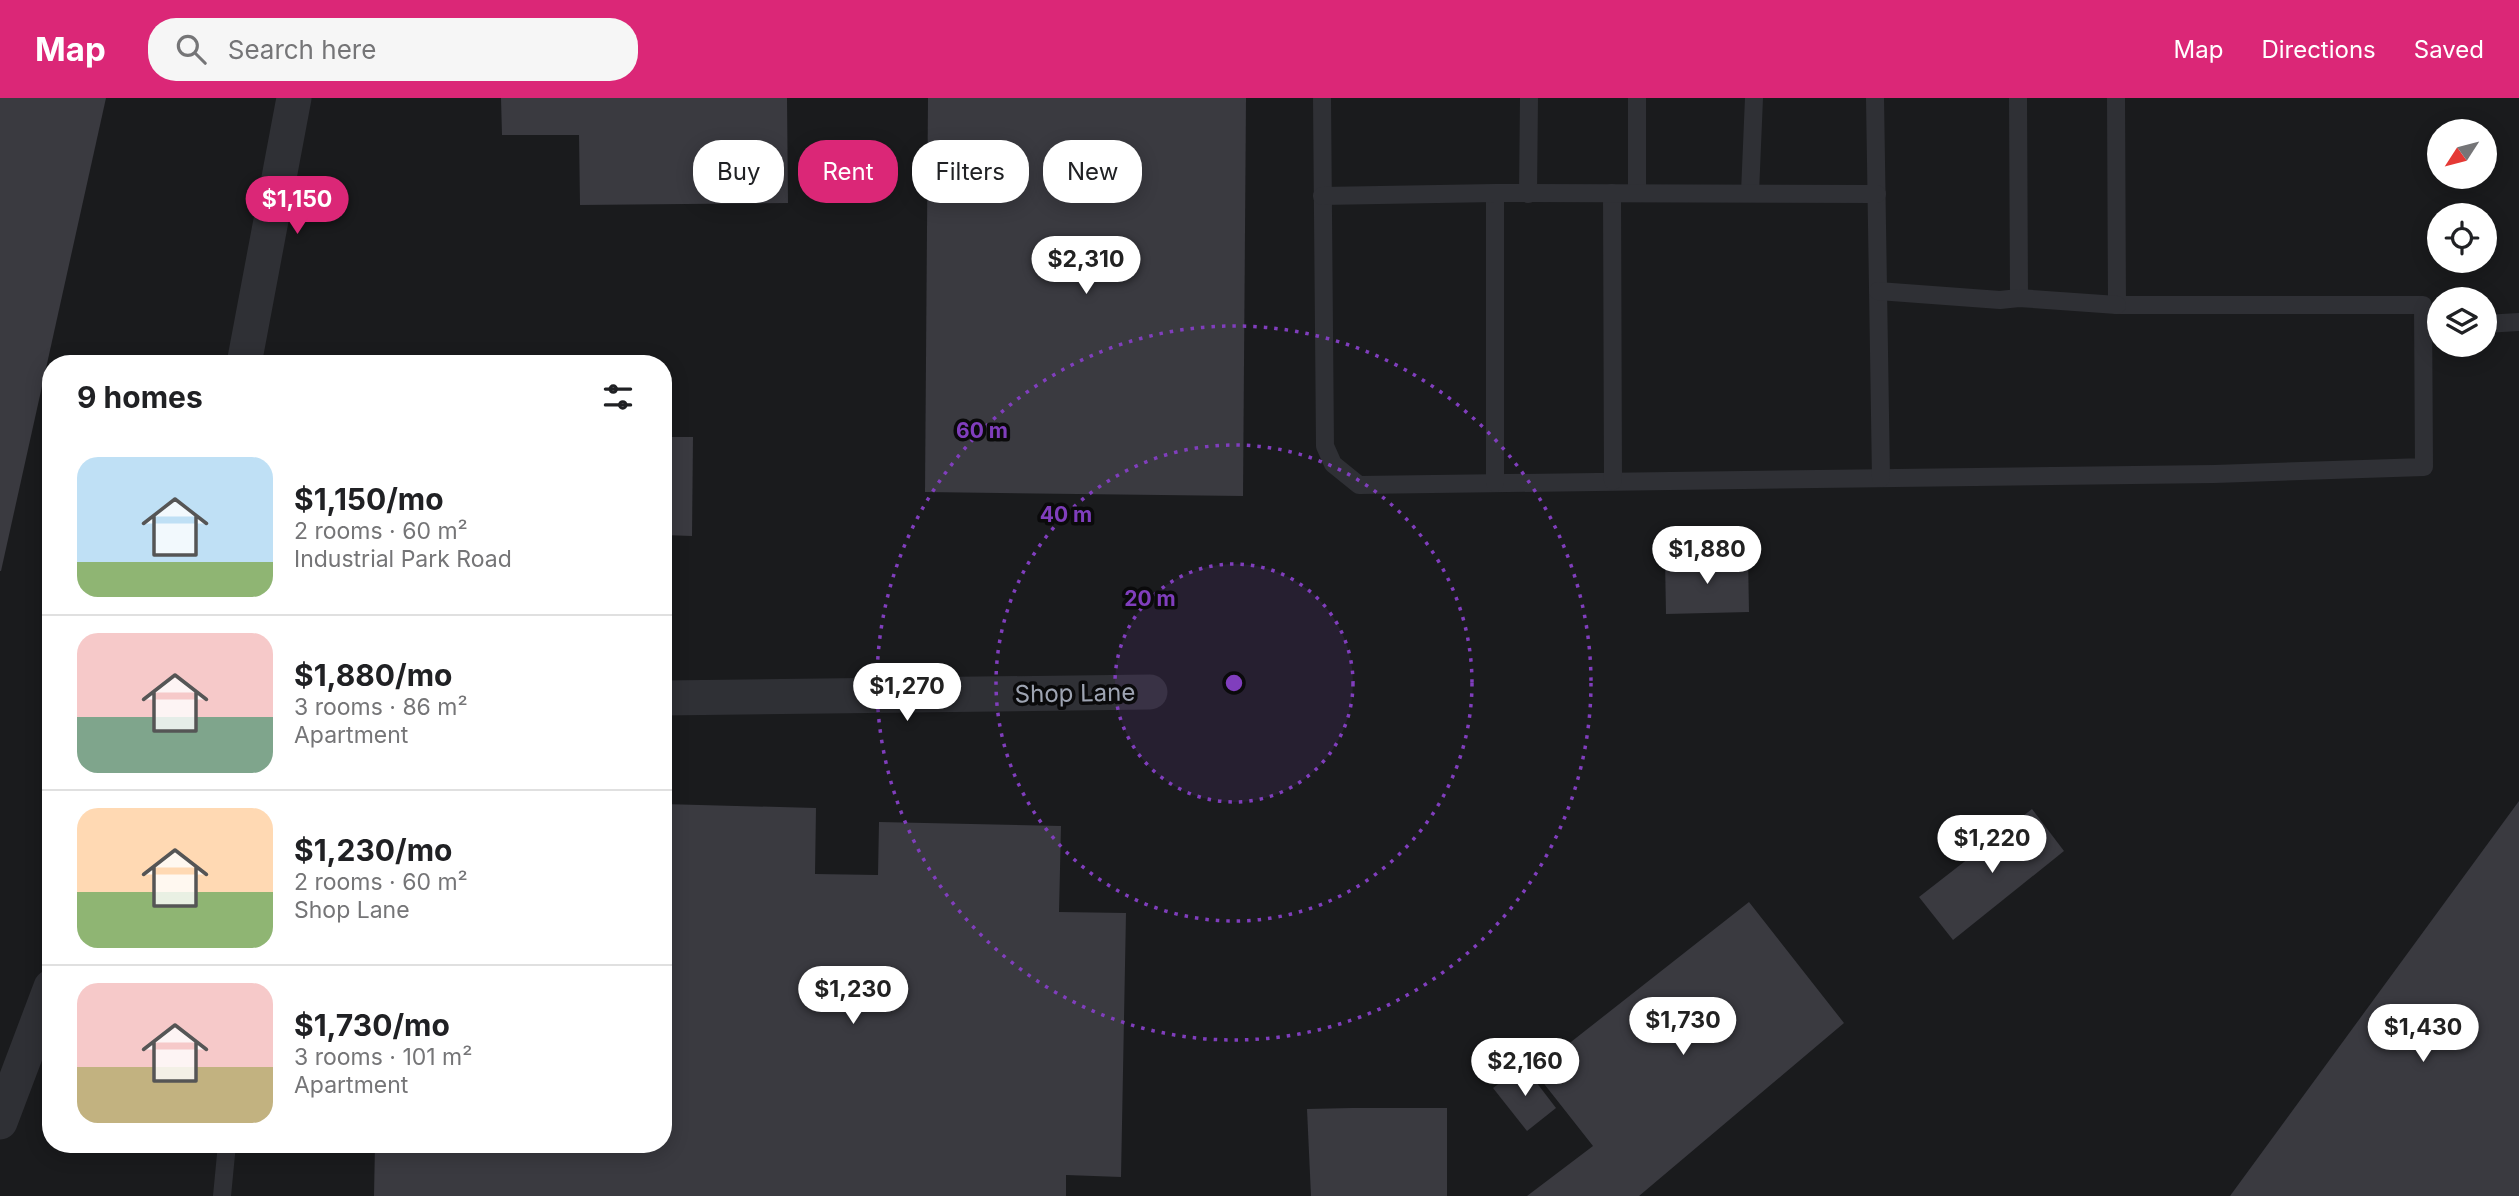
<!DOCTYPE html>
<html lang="en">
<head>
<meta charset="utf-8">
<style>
	:root { --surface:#fff; --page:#f6f6f6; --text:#202124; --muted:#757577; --line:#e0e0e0; --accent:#db2777 }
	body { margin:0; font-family:Inter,sans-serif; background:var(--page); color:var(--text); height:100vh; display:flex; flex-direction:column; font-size:26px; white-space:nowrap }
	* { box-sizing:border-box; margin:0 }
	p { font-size:23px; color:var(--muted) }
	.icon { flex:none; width:38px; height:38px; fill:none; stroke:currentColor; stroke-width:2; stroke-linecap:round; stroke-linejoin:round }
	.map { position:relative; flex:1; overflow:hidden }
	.side { position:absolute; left:42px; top:257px; width:630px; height:798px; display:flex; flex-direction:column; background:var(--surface); border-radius:28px; box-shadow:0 4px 18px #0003 }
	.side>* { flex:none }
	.banner { position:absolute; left:693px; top:42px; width:665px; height:63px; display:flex; gap:14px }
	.needle { width:46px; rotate:234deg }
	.fabs { position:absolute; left:2427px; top:21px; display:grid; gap:14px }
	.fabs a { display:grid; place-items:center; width:70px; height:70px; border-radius:50%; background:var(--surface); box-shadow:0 4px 18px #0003; font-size:35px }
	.price { position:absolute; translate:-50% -60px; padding:0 16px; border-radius:24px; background:#fff; color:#222; font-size:23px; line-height:46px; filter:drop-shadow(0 2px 4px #0008) }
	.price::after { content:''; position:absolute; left:50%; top:42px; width:21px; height:16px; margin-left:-10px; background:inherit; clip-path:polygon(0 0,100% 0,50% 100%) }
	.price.selected { background:var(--accent); color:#fff }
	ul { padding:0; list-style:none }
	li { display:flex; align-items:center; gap:21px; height:175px; padding:0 35px }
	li+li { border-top:2px solid var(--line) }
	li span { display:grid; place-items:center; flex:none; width:196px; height:140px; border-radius:21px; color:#555 }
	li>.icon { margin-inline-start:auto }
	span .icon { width:84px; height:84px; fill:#fffc; stroke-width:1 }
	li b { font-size:30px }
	h2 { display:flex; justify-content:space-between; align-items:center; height:84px; padding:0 35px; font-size:30px }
	.chip { padding:0 24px; border-radius:28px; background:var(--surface); box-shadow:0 4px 18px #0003; font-size:24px; line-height:63px }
	.chip.selected { background:var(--accent); color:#fff }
	header { display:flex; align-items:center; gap:42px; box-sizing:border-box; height:98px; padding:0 35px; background:var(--accent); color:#fff }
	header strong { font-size:33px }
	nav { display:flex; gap:38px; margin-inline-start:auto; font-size:24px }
	.search { width:490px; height:63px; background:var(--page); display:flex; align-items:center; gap:18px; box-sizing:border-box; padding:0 24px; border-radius:28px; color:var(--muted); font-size:26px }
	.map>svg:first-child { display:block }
	.built { fill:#1a1b1d; fill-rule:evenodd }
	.building { fill:#3a3a40 }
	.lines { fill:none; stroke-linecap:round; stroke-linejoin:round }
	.service { stroke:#2f3035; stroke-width:18 }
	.minor { stroke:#2f3035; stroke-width:35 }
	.ring { fill:none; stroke:#803ebd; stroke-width:3.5; stroke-dasharray:3.5 7 }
	.labels { text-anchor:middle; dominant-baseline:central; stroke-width:7; stroke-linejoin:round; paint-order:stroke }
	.street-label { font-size:24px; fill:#9ea4b2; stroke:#0a0a0b }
	.centre { fill:#803ebd; stroke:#0a0a0b; stroke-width:3.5 }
	.ring-label { font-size:21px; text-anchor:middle; font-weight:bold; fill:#803ebd; stroke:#0a0a0b; stroke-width:7; stroke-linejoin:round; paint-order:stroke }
</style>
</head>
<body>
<header>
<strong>Map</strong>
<div class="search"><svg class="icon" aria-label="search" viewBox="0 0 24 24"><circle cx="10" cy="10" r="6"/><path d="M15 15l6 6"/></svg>Search here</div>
<nav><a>Map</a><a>Directions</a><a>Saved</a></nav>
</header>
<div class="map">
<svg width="2519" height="1098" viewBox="0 0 2519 1098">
	<rect width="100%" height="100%" fill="#0f0f10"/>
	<path class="built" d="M0,0H2519V1098H0ZM2440,33H2485V79H2440ZM2440,117H2485V163H2440ZM2440,201H2485V247H2440ZM51,266H663V1046H51Z"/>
	<g class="building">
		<path d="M0,0H106L1,473H0Z"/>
		<path d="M501,0H787L788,105L580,107L579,37H502Z"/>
		<path d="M928,0H1246L1243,398L925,394Z"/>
		<path d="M663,339H693L692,438L663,437Z"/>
		<path d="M1748,459L1749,514L1666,516L1665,461Z"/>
		<path d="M2519,703V1098H2230Z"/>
		<path d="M663,706L816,710L815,776L878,777L879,724L1061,728L1059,814L1126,815L1121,1079L1066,1077V1098H374L375,1046H663Z"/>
		<path d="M2032,711L2064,753L1953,842L1919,799Z"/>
		<path d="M1749,804L1844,925L1639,1098H1527L1593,1048L1534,973Z"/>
		<path d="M1523,967L1556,1010L1527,1033L1493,990Z"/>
		<path d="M1352,1010H1447V1098H1311L1307,1011Z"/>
	</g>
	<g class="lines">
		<g class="service">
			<path d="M1322,0L1325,348L1333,366L1359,387L2214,376L2424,369L2423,207H2117L2116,0"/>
			<path d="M1875,0L1881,380"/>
			<path d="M2018,0L2019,200"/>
			<path d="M1495,95V385"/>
			<path d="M1612,95L1613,383"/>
			<path d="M1637,95V0"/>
			<path d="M1750,95L1754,0"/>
			<path d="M1528,96L1529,0"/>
			<path d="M1322,98L1495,95L1877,96"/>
			<path d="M1878,193L2000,202L2019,200L2117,207"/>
			<path d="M2485,226L2519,224"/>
			<path d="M222,1098L227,1046"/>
		</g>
		<g class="minor">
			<path d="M244,266L294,0"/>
			<path d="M663,600L1150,594"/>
			<path d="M0,1024L51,889"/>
		</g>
	</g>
	<circle cx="1234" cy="585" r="119" fill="#803ebd" fill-opacity=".12"/>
	<g class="ring">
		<circle cx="1234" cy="585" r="119"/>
		<circle cx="1234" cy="585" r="238"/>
		<circle cx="1234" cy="585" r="357"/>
	</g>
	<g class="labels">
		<g class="street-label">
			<text transform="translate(1075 595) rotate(-1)">Shop Lane</text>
		</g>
	</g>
	<circle cx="1234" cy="585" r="10" class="centre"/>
	<g class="ring-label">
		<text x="982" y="340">60 m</text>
		<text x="1066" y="424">40 m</text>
		<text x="1150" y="508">20 m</text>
	</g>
</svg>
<div class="fabs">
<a><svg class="needle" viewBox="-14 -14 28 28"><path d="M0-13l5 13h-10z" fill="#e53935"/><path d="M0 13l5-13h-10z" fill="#757577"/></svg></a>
<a><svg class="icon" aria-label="locate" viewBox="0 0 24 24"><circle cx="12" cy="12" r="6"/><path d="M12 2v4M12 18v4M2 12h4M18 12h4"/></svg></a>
<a><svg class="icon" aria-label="layers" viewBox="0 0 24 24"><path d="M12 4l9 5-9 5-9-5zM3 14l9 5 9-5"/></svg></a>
</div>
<b class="price selected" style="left:297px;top:138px">$1,150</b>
<b class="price" style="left:1086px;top:198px">$2,310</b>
<b class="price" style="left:1707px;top:488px">$1,880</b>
<b class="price" style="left:907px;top:625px">$1,270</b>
<b class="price" style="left:1992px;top:777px">$1,220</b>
<b class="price" style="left:853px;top:928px">$1,230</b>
<b class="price" style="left:1683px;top:959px">$1,730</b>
<b class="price" style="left:2423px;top:966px">$1,430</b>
<b class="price" style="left:1525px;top:1000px">$2,160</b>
<div class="banner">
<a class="chip">Buy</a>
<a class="chip selected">Rent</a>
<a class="chip">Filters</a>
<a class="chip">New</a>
</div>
<section class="side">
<h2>9 homes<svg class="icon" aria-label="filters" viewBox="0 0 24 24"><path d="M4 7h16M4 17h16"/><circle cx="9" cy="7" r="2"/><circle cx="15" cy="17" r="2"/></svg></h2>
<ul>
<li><span style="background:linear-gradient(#bfe0f5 75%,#8fb573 0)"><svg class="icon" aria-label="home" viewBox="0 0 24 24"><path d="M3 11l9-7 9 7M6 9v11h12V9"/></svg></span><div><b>$1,150/mo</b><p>2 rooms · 60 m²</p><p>Industrial Park Road</p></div></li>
<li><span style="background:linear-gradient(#f6c9c9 60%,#7fa58c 0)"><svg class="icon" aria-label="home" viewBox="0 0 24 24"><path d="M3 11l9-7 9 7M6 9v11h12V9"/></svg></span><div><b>$1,880/mo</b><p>3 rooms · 86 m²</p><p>Apartment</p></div></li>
<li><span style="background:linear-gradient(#ffd9b3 60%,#8fb573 0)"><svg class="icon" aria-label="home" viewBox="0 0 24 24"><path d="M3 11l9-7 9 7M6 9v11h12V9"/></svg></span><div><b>$1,230/mo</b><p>2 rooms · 60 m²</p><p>Shop Lane</p></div></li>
<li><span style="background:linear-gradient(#f6c9c9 60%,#c2b280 0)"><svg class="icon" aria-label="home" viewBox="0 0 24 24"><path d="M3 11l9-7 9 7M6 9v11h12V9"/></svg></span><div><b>$1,730/mo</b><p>3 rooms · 101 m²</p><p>Apartment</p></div></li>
</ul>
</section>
</div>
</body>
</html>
